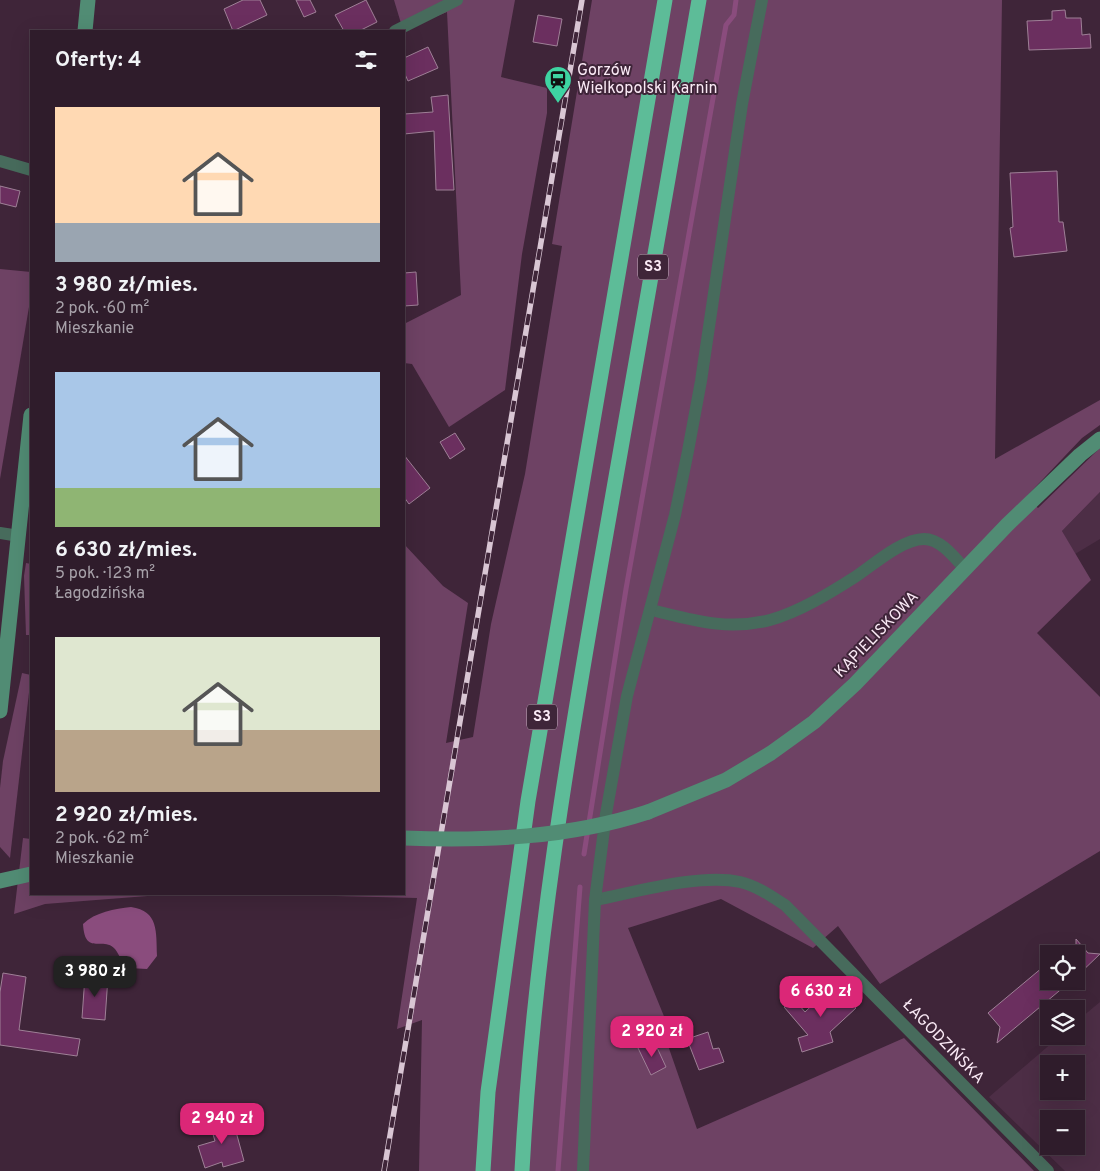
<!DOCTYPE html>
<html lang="pl">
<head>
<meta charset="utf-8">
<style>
	:root { --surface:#2f1c2b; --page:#372533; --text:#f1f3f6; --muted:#a7a1a9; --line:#4a3a47; --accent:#db2777 }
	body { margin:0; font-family:Overpass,sans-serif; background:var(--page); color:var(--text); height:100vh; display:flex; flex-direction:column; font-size:19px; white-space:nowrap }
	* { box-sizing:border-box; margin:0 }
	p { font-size:16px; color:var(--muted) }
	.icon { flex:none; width:28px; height:28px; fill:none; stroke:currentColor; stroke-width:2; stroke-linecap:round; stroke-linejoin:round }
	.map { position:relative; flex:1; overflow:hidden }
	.details { position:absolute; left:30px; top:30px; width:375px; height:865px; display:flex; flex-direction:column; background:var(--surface); border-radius:0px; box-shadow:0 5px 20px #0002,0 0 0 1px var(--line) }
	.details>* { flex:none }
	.fabs { position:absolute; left:1040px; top:945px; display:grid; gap:10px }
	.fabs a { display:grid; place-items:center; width:45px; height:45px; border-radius:0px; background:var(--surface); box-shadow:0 5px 20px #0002,0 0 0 1px var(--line); font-size:25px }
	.price { position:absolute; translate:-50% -42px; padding:0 11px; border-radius:10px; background:var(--accent); color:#fff; font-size:16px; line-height:32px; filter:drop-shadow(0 1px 2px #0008) }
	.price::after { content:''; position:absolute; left:50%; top:30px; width:15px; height:11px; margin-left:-8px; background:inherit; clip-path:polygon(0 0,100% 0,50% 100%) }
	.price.selected { background:#222; color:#fff }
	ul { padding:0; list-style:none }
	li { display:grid; align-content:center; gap:10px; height:265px; padding:0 25px }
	li span { display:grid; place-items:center; height:155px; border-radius:0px; color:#555 }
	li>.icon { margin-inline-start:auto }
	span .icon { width:90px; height:90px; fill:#fffc; stroke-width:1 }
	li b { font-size:21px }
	h2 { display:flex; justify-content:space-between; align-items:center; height:60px; padding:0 25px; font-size:21px }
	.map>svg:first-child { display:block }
	.built { fill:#4d2e46; fill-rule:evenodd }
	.green { fill:#6e4264 }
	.water { fill:#8a4c7d }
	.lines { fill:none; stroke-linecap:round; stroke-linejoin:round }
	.stream { stroke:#8a4c7d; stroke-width:5 }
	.building { fill:#6b2f5f; stroke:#9f8097 }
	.street { stroke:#476b5c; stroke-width:12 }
	.secondary { stroke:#518c74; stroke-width:15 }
	.highway { stroke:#5dbc98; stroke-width:15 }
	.rail-casing { stroke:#d9c6d4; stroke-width:5.5 }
	.rail { stroke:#3f2539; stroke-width:4; stroke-dasharray:11; stroke-linecap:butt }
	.secondary-bridge { stroke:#518c74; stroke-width:15 }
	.labels { text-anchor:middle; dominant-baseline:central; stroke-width:4; stroke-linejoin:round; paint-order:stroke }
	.shield { fill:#3f2539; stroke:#c2aebd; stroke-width:1 }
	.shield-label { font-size:15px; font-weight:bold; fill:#fae9f5 }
	.poi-label { font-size:16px; fill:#fae9f5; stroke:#3f2539; text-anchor:start }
	.street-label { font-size:16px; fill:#fae9f5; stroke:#3f2539 }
</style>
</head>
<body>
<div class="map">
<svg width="1100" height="1171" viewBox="0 0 1100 1171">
	<rect width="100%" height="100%" fill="#3f2539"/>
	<g class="built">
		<path d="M1100,492V539L1075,554L1062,531Z"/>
		<path d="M1100,1002V1171H1065L989,1097L1060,1036H1076V1022ZM1049,1064H1076V1091H1049ZM1049,1119H1076V1146H1049Z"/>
	</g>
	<g class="green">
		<path d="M394,0H515L501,77L547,88V113L522,254L505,390L449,427L412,364L404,363V324L461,295L447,12L403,30Z"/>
		<path d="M592,0H1002L995,459L1100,400V425L1082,438L1026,497L1038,508L1100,448V492L1062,531L1091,580L1037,633L1100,697V851L880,984L838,926L813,948L721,899L628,928L670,1031L664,1034L697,1129L904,1038L1034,1171H419L422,1020L397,1029L417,898L254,894H404V544L443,586L468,603L446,743L473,737L491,624L525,474L562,246L552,244Z"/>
		<path d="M0,269L31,272V295L0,479Z"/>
		<path d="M26,563L31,564V635H26L24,576Z"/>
		<path d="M22,673L31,675L10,858L0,847V788L3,761Z"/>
		<path d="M23,838L31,839V894H173L45,904L14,914Z"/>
	</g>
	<path class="water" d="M131,907C159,911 156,932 157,956L147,969L129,968C122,963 120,956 115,949C103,935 85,957 83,924C95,912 115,909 131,907Z"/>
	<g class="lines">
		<g class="stream">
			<path d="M584,854L626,589L726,25L734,15L736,0"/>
			<path d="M558,1171L580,887"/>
		</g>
	</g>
	<g class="building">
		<path d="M243,0H260L267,15L233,31L224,9Z"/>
		<path d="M296,0H310L316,12L304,17Z"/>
		<path d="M366,0L377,22L359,31H344L335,15Z"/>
		<path d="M1065,10L1066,18H1081L1082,35L1090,34L1091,48L1029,50L1027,21L1052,20V11Z"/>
		<path d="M538,15L562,19L557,46L533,42Z"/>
		<path d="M428,47L438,68L408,81L404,72V58Z"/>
		<path d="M448,95L454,190H436L434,131L404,134V114L433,112L431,97Z"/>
		<path d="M1057,171L1059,222H1063L1067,251L1014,257L1010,228L1013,227L1010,173Z"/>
		<path d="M0,186L20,191L16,207L0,203Z"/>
		<path d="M416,272L418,305L404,306V273Z"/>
		<path d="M455,433L465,449L450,459L440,442Z"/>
		<path d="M404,455L430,488L409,504L404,497Z"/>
		<path d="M1076,939L1088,953L1100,954L1076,977Z"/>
		<path d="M1049,962V981H1071L997,1043L1000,1027L988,1013Z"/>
		<path d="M3,973L26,977L19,1030L80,1039L77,1056L0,1045V992Z"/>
		<path d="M85,976L108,977L105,1020L82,1018Z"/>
		<path d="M829,989L834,994L839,989L856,1008L830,1032L833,1042L802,1052L798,1038L808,1035L784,1007L794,999L805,1012Z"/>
		<path d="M708,1032L713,1049L719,1048L724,1062L699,1070L687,1039Z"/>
		<path d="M654,1041L666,1067L651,1075L638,1048Z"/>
		<path d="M232,1117L244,1161L223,1167L222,1162L205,1168L198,1146L215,1141L210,1124Z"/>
	</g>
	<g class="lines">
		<g class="street">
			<path d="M395,31L457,0"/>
			<path d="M0,161L31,170"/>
			<path d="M0,533L19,536"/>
			<path d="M651,610C693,620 727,631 770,620C799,612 830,593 855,577C873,565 902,539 924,539C941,539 955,558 966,570"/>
			<path d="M595,900C636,892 701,873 740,882C757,886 771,896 785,905L1048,1171"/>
			<path d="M583,1171L595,900L606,814L627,696L675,515L688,451L701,381L742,104L762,0"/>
		</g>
		<g class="secondary">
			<path d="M85,31L88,0"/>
			<path d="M0,711L31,415"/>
			<path d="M648,812L726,780L771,753L814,722L855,684L1007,525L1080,455L1100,439"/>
			<path d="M0,881L31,874"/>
		</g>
		<g class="highway">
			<path d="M483,1171L488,1092L528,801L665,0"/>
			<path d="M522,1171C533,957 569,744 606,534C638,356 668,178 699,0"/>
		</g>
		<defs>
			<path id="rail" d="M384,1171L582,0"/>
		</defs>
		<use href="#rail" class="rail-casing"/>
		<use href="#rail" class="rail"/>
		<path class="secondary-bridge" d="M404,838C487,841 568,838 648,812"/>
	</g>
	<defs>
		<symbol id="station-pin" viewBox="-11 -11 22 30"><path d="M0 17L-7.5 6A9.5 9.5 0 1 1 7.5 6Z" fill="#3ed4a2" stroke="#3f2539"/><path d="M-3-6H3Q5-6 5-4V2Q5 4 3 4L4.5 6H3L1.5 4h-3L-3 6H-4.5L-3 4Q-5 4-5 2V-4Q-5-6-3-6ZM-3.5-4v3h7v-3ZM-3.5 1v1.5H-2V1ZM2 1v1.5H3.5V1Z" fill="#111"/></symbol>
	</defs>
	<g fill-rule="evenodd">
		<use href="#station-pin" x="542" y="64" width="32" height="43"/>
	</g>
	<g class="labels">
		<g class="shield">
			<rect x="638" y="254.5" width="30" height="25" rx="4"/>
			<rect x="527" y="704.5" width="30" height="25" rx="4"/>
		</g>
		<g class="shield-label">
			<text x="653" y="267">S3</text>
			<text x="542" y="717">S3</text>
		</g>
		<g class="poi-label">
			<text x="577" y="71">Gorzów<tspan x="577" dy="18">Wielkopolski Karnin</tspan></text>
		</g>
		<g class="street-label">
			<text transform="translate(877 635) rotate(-46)">KĄPIELISKOWA</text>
			<text transform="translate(943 1042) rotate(46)">ŁAGODZIŃSKA</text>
		</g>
	</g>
</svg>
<div class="fabs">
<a><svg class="icon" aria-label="locate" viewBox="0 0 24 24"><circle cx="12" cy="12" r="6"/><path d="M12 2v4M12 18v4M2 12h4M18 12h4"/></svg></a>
<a><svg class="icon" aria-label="layers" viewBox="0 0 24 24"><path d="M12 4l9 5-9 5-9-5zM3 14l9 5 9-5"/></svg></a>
<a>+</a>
<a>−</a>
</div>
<b class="price selected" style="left:95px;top:998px">3 980 zł</b>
<b class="price" style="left:821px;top:1018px">6 630 zł</b>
<b class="price" style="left:652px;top:1058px">2 920 zł</b>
<b class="price" style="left:222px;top:1145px">2 940 zł</b>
<section class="details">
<h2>Oferty: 4<svg class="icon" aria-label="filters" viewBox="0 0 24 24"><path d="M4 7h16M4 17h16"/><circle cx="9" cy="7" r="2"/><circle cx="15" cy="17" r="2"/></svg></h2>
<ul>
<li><span style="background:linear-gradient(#ffd9b3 75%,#9aa5b1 0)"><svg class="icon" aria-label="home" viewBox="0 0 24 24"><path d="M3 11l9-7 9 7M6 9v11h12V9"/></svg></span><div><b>3 980 zł/mies.</b><p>2 pok. · 60 m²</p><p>Mieszkanie</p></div></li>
<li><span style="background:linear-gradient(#a9c7e8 75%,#8fb573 0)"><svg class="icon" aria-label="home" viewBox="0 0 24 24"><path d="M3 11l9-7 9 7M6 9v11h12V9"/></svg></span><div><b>6 630 zł/mies.</b><p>5 pok. · 123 m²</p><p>Łagodzińska</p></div></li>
<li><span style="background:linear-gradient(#dfe7d0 60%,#b9a48a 0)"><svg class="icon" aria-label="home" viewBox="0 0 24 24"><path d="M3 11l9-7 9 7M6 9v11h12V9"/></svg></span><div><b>2 920 zł/mies.</b><p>2 pok. · 62 m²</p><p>Mieszkanie</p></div></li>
</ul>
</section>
</div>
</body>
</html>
